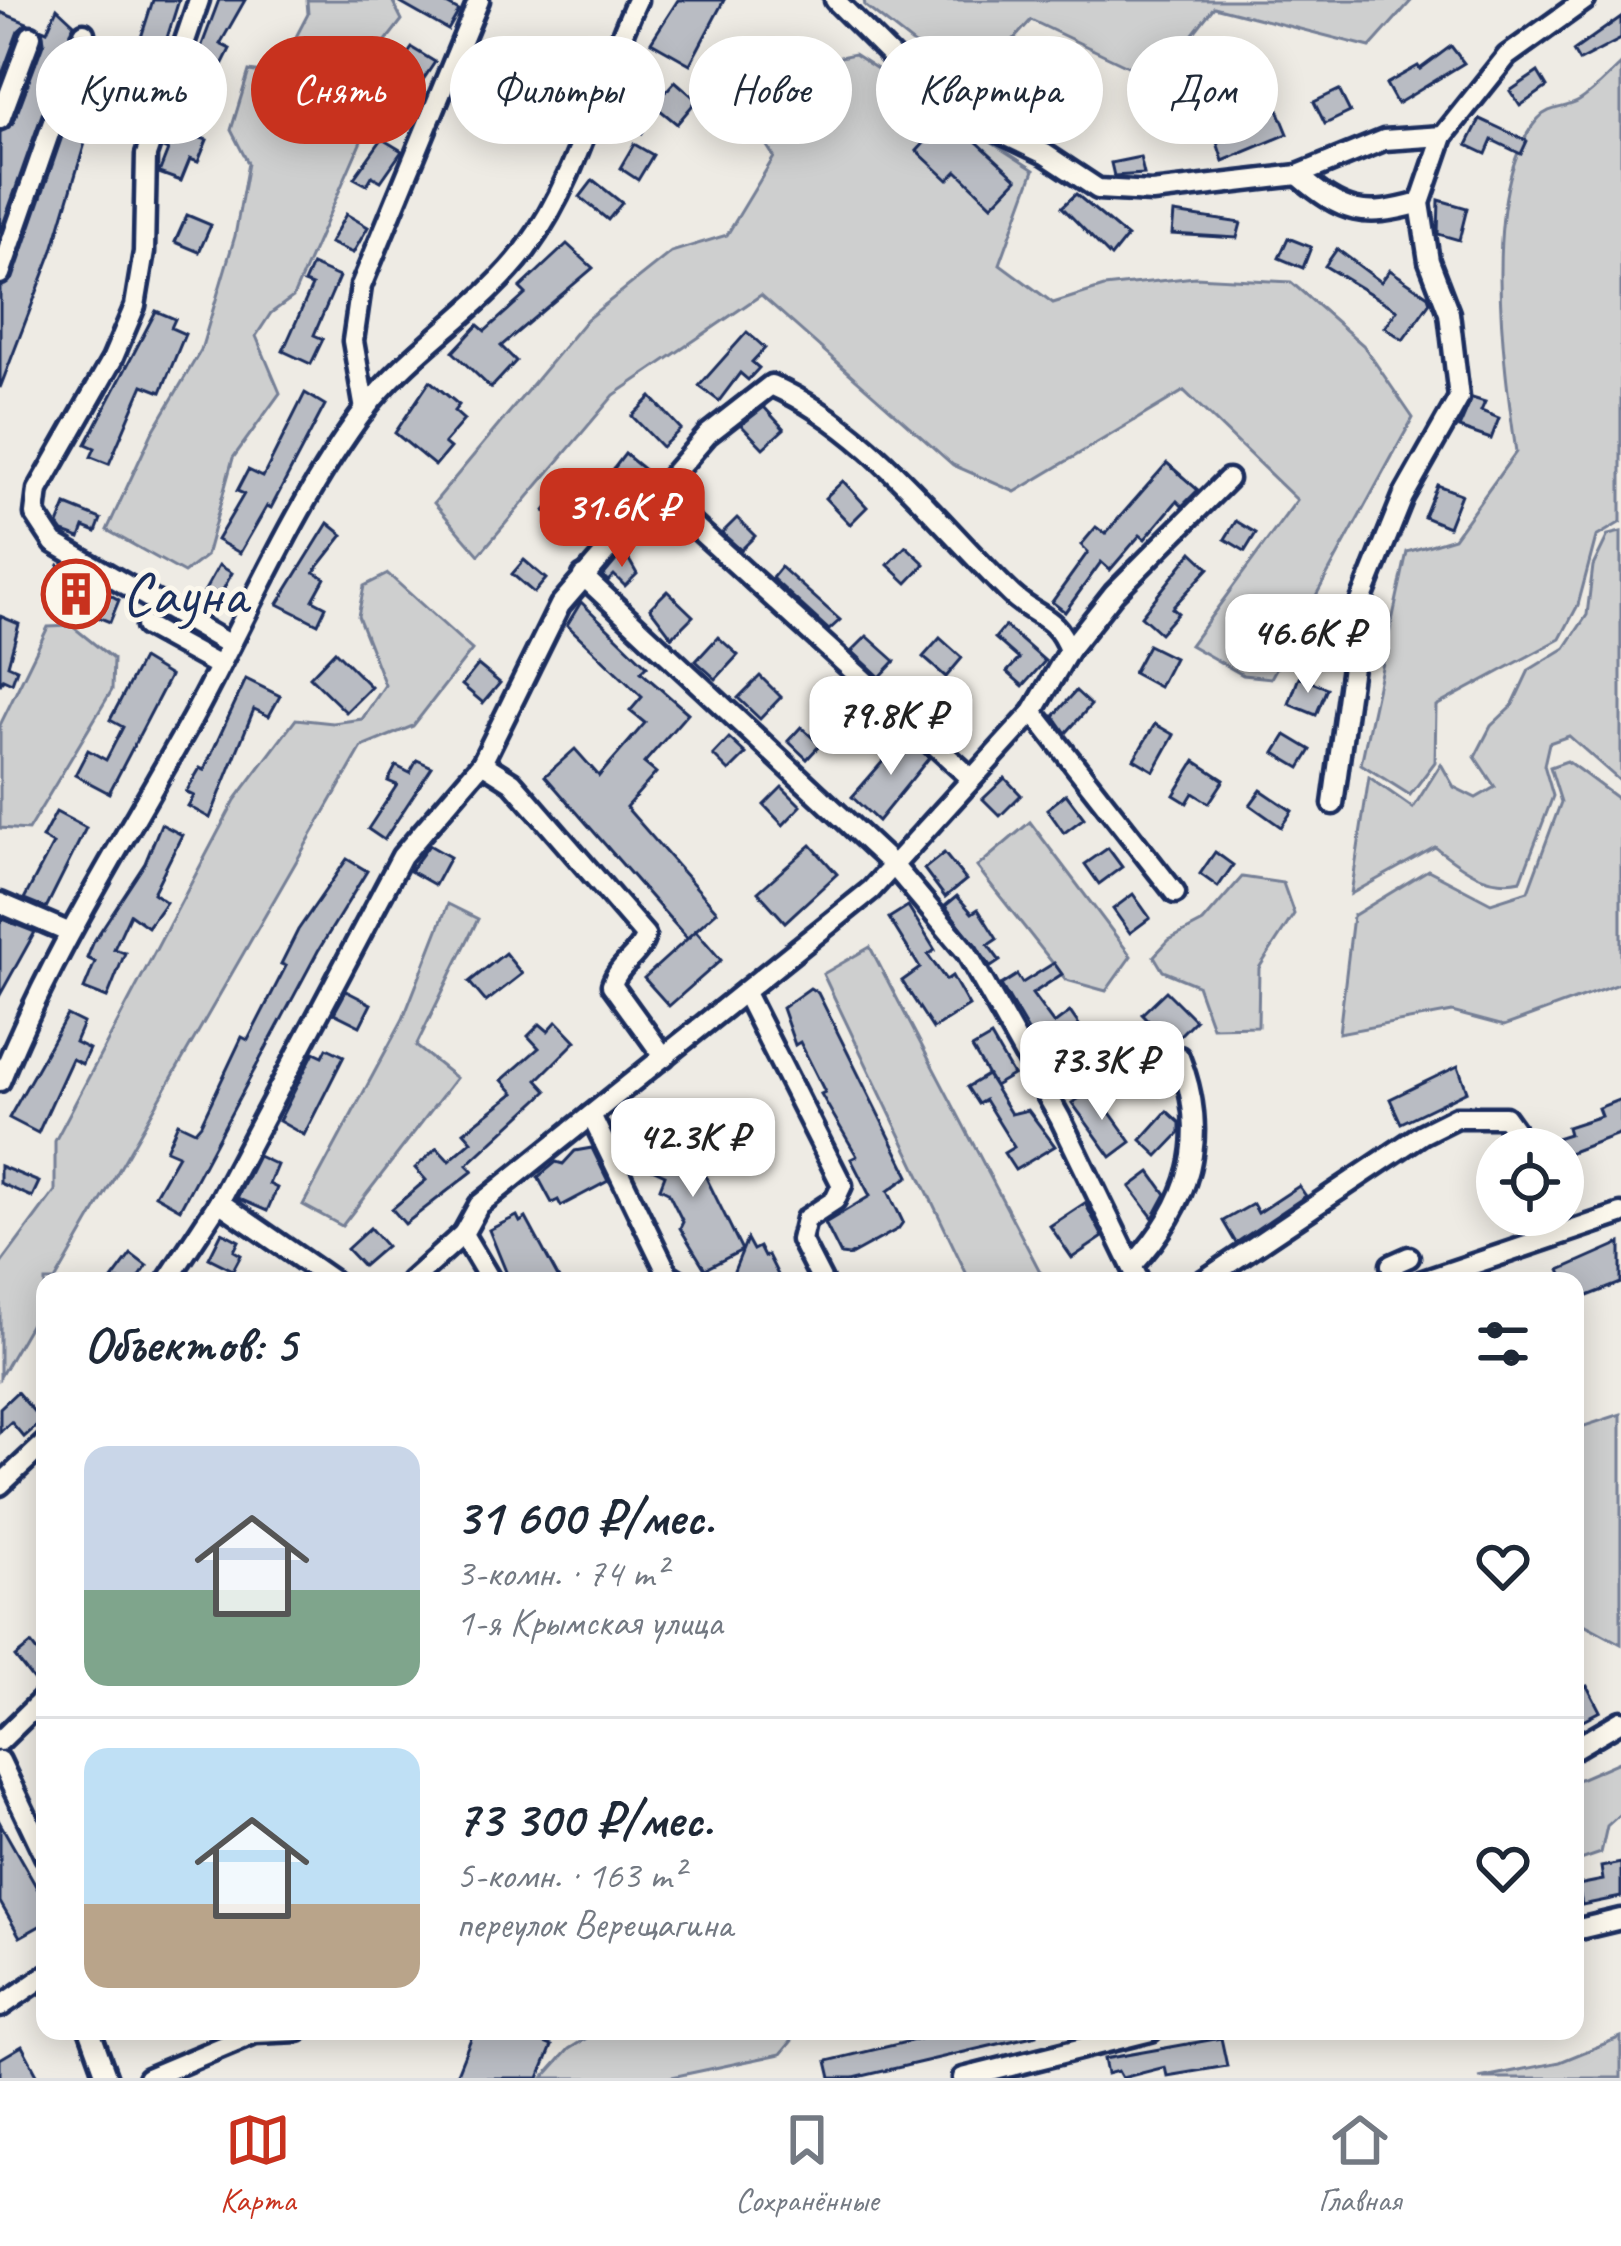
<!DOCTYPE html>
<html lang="ru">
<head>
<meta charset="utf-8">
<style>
	:root { --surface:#fff; --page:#f6f6f7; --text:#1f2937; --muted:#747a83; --line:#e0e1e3; --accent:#c8321e }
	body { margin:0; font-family:Caveat,sans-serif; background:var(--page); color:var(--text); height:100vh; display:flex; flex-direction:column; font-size:45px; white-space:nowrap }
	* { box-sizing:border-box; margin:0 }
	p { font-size:39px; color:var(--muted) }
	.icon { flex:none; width:66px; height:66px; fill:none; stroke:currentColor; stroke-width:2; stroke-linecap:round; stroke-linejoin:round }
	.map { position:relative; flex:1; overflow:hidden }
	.drawer { position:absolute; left:36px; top:1272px; width:1548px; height:768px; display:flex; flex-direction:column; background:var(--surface); border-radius:24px; box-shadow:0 6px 30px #0003 }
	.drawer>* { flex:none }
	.guide { position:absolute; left:36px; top:36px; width:1551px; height:108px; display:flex; gap:24px }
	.fabs { position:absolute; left:1476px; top:1128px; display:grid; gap:24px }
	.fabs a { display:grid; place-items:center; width:108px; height:108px; border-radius:50%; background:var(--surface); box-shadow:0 6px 30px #0003; font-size:60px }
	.price { position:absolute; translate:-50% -102px; padding:0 27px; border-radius:24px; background:#fff; color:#222; font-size:39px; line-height:78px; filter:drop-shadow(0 3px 6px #0008) }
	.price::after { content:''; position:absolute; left:50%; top:72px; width:36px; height:27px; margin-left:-18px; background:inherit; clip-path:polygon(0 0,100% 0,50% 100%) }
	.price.selected { background:var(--accent); color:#fff }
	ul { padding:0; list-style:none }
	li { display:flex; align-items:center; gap:36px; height:300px; padding:0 48px }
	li+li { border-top:3px solid var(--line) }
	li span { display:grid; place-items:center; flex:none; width:336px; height:240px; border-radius:24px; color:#555 }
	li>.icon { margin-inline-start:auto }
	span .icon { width:144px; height:144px; fill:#fffc; stroke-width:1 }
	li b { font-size:51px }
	h2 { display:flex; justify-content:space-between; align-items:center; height:144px; padding:0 48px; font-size:51px }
	.chip { padding:0 42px; border-radius:54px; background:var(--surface); box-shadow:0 6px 30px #0003; font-size:42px; line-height:108px }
	.chip.selected { background:var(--accent); color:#fff }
	.tabs { display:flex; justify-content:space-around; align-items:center; height:168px; border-top:3px solid var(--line); background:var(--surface); font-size:33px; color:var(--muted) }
	.tabs a { display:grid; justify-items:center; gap:6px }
	.tabs .selected { color:var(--accent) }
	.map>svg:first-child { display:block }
	.green { fill:#cecfcf; stroke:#747f96; stroke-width:3 }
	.building { fill:#b9bcc3; stroke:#1b2f5e; stroke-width:3 }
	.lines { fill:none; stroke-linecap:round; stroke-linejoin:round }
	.minor-casing { stroke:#1b2f5e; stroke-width:27 }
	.minor { stroke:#fbf7ec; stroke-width:18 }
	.labels { text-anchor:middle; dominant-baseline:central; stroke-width:10; stroke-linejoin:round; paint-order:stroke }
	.poi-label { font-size:60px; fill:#1b2f5e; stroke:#fbf7ec; text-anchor:start }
</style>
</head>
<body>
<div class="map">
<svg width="1621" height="2078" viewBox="0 0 1621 2078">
	<rect width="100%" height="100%" fill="#eeebe4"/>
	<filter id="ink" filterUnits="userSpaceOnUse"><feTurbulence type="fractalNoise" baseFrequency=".00833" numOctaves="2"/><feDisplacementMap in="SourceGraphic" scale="24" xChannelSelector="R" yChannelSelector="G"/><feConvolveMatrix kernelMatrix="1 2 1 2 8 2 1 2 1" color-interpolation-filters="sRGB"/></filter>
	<g filter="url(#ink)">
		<g class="green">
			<path d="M307,0H392L402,20L361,73L379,100L293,297L271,313L256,336L280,393L233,458L206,556L184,573L107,530L152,433L201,350L235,236L248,163L231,130L249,71L276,75L308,14Z"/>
			<path d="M864,0H1412L1370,47L1214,7L1157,80L1031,20L970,88L865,6Z"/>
			<path d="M854,54L1034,170L1000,264L1053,303L1104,287L1195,277L1291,282L1363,345L1413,418L1271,678L1243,675L1190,645L1297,500L1184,391L1015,492L953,465L761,295L614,395L479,555L434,503L587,319L671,252L727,235L774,157L742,106L793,67Z"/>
			<path d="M1621,64V522L1596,537L1578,605L1560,639L1436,706L1435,762L1410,795L1361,764L1407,552L1454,538L1516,452C1504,367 1478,187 1538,119C1549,106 1566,109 1579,101C1594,92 1608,76 1621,64Z"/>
			<path d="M1621,532V782L1569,736L1549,743L1544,765L1553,796L1521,880C1487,888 1461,867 1435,847L1351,894L1369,777L1413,808L1441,764L1454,787L1476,798L1495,787L1475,757L1491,726L1512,706L1529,670L1565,648L1587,615L1593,566L1608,535Z"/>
			<path d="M388,574L472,650L413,726L362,747L55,1281H45V1299L0,1377V1265L55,1191V1141L235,800L296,719L333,723L362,719L385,685L358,616L364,586Z"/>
			<path d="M72,626L113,659L112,690L28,830L0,828V725L48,627Z"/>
			<path d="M1567,761L1621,801V983L1504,1026L1452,1012L1339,1033L1353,916L1428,870L1491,903L1528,891L1561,802L1550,767Z"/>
			<path d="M1030,822L1131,956L1106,991L1066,980L977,867Z"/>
			<path d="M1242,877L1283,883L1294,914L1259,968L1258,1026L1212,1027L1197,985L1163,971L1154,956L1169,940L1203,922Z"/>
			<path d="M448,904L478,919L416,1046L456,1078L342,1226L303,1205L403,1019Z"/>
			<path d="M870,947L1045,1281H970L823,974Z"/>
			<path d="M1621,1414V1644L1575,1619V1429Z"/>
			<path d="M1621,1761V1813L1607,1826L1601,1853L1575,1862V1781Z"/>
			<path d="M598,2031H800L781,2054L667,2078H543L569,2049Z"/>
			<path d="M1621,2037V2078H1479L1560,2062Z"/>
		</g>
		<g class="building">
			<path d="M153,0H179L161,57L137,50Z"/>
			<path d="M219,0H245L220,44L230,49L209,91L219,95L201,138L207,140L198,162L190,159L181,181L159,173L168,150L163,148Z"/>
			<path d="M395,0H439L459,11L448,30Z"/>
			<path d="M678,0H724L690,64L651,42Z"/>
			<path d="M57,8L74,24L0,233V132L13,124L44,41L42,29L47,31Z"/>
			<path d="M0,12L27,23L18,31L0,80Z"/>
			<path d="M1621,17V39L1579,61L1573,51Z"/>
			<path d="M95,41L111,56L53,250L0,388V287L13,278Z"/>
			<path d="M1451,46L1464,63L1397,104L1386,84L1418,66L1420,69Z"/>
			<path d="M412,48L435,62L415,92L425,96L415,121L394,113L409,76L403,61Z"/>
			<path d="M1538,72L1547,87L1520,106L1510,91Z"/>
			<path d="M675,81L697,100L677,124L654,105Z"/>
			<path d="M1050,85L1071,100L1054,123L1034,107Z"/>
			<path d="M1219,88L1231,125L1277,107L1288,134L1223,161L1216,139L1209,141L1194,96Z"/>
			<path d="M1004,89L1027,105L1015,123L992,108Z"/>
			<path d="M1339,90L1350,112L1325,124L1314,102Z"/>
			<path d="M627,101L652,115L642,133L617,119Z"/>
			<path d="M1480,119L1527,141L1521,154L1492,140L1486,154L1467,145Z"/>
			<path d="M936,120L965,131L1017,179L992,205L957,171L948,180L917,151L926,141L921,136Z"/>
			<path d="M382,139L402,151L381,181L372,176L367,185L354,178Z"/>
			<path d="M634,144L653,155L638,180L620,168Z"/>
			<path d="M1140,157L1144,174L1114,176L1111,163Z"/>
			<path d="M593,180L622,203L608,220L580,197Z"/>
			<path d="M1076,194L1127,237L1111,257L1062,207Z"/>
			<path d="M1439,200L1467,208L1459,240L1438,234Z"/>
			<path d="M1174,213L1241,223L1237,238L1172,234Z"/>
			<path d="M346,214L368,227L353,253L330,243Z"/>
			<path d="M187,215L211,225L199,252L175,242Z"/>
			<path d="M1288,238L1311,247L1303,268L1279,258Z"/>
			<path d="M567,244L593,268L501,346L516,361L491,388L453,352L478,325L485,331L526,294L520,288Z"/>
			<path d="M1337,249L1381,282L1390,270L1428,296L1430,302L1403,340L1385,327L1397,310L1325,266Z"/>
			<path d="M312,265L339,277L314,335L323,339L311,364L283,351L312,286L304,283Z"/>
			<path d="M156,311L175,319L171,328L185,334L161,392L143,385L109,464L91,457L95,448L86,444Z"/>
			<path d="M747,332L765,348L752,362L759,368L748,380L740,373L719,401L699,386Z"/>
			<path d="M430,381L459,405L454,411L464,420L444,443L450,448L435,466L395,433Z"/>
			<path d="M305,393L325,405L271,508L267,506L240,553L217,540L244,494L237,491L248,470L263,477Z"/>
			<path d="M651,397L681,429L662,447L632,416Z"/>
			<path d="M1472,398L1485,402L1481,411L1499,418L1491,439L1459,428Z"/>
			<path d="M764,407L784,429L763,448L741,425Z"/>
			<path d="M625,454L646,471L626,496L605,480Z"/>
			<path d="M1167,463L1198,490L1182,506L1177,501L1145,539L1140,535L1110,570L1101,562L1065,612L1052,602L1088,552L1081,545L1096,527L1105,534Z"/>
			<path d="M843,481L867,507L850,524L825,498Z"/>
			<path d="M1437,485L1461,494L1448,527L1424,517Z"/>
			<path d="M563,488L595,514L576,537L545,511Z"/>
			<path d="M66,505L101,519L96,532L84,527L80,538L63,532L58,525Z"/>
			<path d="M737,518L755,536L741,550L722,533Z"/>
			<path d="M1236,521L1256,533L1245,551L1225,539Z"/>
			<path d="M328,523L343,535L314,572L325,578L313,600L326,607L318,624L278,604Z"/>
			<path d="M906,546L925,564L907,583L888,565Z"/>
			<path d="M624,551L637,574L625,586L614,575L608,581L603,576Z"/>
			<path d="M1192,552L1209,568L1172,608L1178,613L1160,633L1141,616Z"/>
			<path d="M524,560L546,579L534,593L512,574Z"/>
			<path d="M59,565L119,600L110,622L46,596Z"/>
			<path d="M219,565L232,573L209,616L195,608Z"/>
			<path d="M781,567L840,620L829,630L772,578Z"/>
			<path d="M667,591L693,616L672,637L650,608Z"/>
			<path d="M581,602L647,666L641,672L688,713L644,763L656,773L626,807L717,911L687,938L545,776L575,749L599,776L645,723L630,711L642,697L567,625Z"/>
			<path d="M0,616L19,624L8,665L17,669L12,683L3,679L0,685Z"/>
			<path d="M1005,626L1045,661L1023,686L1007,672L1019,659L995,638Z"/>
			<path d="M867,636L895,661L880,677L852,651Z"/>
			<path d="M718,637L738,655L716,679L696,661Z"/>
			<path d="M940,638L962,658L946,677L923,657Z"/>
			<path d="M1148,645L1174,658L1159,687L1133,673Z"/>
			<path d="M335,651L371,687L346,712L310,677Z"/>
			<path d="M142,659L170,676L109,793L75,775L88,750L106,760L123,727L110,720Z"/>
			<path d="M478,665L500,683L483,703L462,685Z"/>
			<path d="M760,676L781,697L760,719L738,698Z"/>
			<path d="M1299,677L1327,688L1316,715L1289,704Z"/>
			<path d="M246,679L280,696L269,716L254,709L210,818L188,806L194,796L186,792L200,768L204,770Z"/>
			<path d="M1076,691L1091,705L1066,733L1054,716Z"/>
			<path d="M938,700L966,724L951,742L924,717Z"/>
			<path d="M1155,724L1174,735L1154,771L1134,759Z"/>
			<path d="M801,727L820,745L807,759L788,741Z"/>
			<path d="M1286,735L1311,750L1300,768L1275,753Z"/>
			<path d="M905,736L929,758L878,821L852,797Z"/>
			<path d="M729,738L746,754L729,771L713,755Z"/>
			<path d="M417,760L432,767L384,840L368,829L397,785L388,781L396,766L410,773Z"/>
			<path d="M1195,761L1224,780L1209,803L1193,793L1187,803L1174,795Z"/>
			<path d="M1005,778L1021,795L1000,816L983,799Z"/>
			<path d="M782,787L801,806L783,825L764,805Z"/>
			<path d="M1261,790L1292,811L1281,827L1250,805Z"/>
			<path d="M1066,794L1084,818L1064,833L1047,809Z"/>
			<path d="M56,812L86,828L46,908L24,899L53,844L42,838Z"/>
			<path d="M161,824L182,835L153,893L166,902L148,927L130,914L114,949L125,953L107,998L84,989L95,962L87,958L94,941L145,863Z"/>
			<path d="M429,845L450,857L435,885L410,871Z"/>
			<path d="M811,845L837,874L785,922L758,892Z"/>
			<path d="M1108,848L1122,867L1099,884L1085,864Z"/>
			<path d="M1215,852L1233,865L1218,887L1200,874Z"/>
			<path d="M944,853L966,880L945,897L924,869Z"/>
			<path d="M347,859L367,871L318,951L180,1209L155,1195L178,1155L166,1150L178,1123L195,1131L201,1124L242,1037L248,1040L286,966L281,964L298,930Z"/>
			<path d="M1133,894L1150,918L1130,933L1113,909Z"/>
			<path d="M957,896L972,913L978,909L997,939L988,945L1000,961L991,967L945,906Z"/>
			<path d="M908,906L935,950L928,955L946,980L952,976L969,1006L933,1029L902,981L920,968L889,918Z"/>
			<path d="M2,919L35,932L0,995V924Z"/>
			<path d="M696,931L721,960L669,1006L644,978Z"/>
			<path d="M505,953L522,974L486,1002L469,982Z"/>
			<path d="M1054,963L1062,974L1032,994L1054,1024L1070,1012L1086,1035L1047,1063L1001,985L1017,975L1022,983Z"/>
			<path d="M810,988L818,993L909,1176L888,1191L903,1222L898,1229L849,1256L841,1255L825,1223L870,1196L851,1159L857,1156L821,1094L825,1092L800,1042L795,1045L782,1008Z"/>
			<path d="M346,991L371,1004L360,1026L334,1013Z"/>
			<path d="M1166,991L1195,1020L1171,1044L1142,1014Z"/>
			<path d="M67,1015L83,1023L75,1042L89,1049L82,1064L72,1059L38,1133L9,1118Z"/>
			<path d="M557,1021L576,1041L537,1080L547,1091L467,1165L473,1171L405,1224L392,1209L426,1180L415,1168L437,1148L449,1161L472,1141L464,1132L514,1093L502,1080L539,1048L528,1036L540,1024L548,1031Z"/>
			<path d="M991,1037L1013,1075L994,1086L972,1048Z"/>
			<path d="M327,1048L344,1056L304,1135L279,1121L314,1052L323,1056Z"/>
			<path d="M1458,1066L1467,1091L1401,1123L1390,1099Z"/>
			<path d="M987,1075L1011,1114L1028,1110L1055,1146L1015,1170L1004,1153L1014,1147L985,1100L978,1104L967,1087Z"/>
			<path d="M1093,1089L1131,1142L1111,1157L1072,1103Z"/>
			<path d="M1621,1099V1133L1563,1155V1149H1541L1540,1143L1569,1134L1567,1127L1601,1116L1598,1108Z"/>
			<path d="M1167,1111L1180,1123V1133L1158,1156L1141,1140Z"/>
			<path d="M671,1132L689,1143L742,1250L705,1269L680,1228L683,1222L668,1192L660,1188L665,1175L652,1169L645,1145Z"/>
			<path d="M592,1148L608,1181L561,1206L558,1200L552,1203L538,1177L556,1162L563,1164L575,1151Z"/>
			<path d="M258,1156L277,1165L269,1184L277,1188L267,1211L237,1198Z"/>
			<path d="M0,1166L39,1182L32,1197L0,1183Z"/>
			<path d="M1150,1172L1166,1194L1153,1218L1130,1187Z"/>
			<path d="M1299,1186L1306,1196L1236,1243L1223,1221L1253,1204L1258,1213Z"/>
			<path d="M1085,1203L1103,1237L1072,1258L1050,1226Z"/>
			<path d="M517,1216L520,1222L526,1218L560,1281H516L507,1274L489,1230Z"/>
			<path d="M370,1228L386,1246L363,1266L347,1249Z"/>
			<path d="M222,1232L239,1241L234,1251L241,1255L233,1270L209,1258Z"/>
			<path d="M747,1239L753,1250L759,1247L764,1257L768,1255L781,1281H730Z"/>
			<path d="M1621,1243V1283L1575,1301V1281H1565L1560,1270Z"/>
			<path d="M131,1254L147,1266L137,1281H111Z"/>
			<path d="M17,1392L42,1421L24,1437L11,1422L0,1432V1408Z"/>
			<path d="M31,1644L45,1662V1672L34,1681L15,1657Z"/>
			<path d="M1587,1686L1600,1711L1575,1724V1692Z"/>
			<path d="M0,1823L45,1902V1923L20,1937L0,1902Z"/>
			<path d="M1621,1863V1897L1582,1905L1578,1885L1603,1880L1601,1867Z"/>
			<path d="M474,2031H516L552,2046L539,2078H455Z"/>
			<path d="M952,2031H1037V2035L854,2078H831L827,2061Z"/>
			<path d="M1221,2038L1227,2066L1167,2076L1165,2067L1122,2078L1118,2071L1107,2074L1104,2059Z"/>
			<path d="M22,2046L39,2078H0V2059Z"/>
		</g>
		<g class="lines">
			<defs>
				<g id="minor">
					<path d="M199,0L146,155L144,252L135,306L112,360L38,490L35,514L54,543L230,645"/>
					<path d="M835,0L914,79L965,116L1045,154L1098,189L1152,192L1298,175L1384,140L1443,136"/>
					<path d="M0,119L31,36"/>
					<path d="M1298,175C1343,214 1364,219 1420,203"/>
					<path d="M0,274L84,33"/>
					<path d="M365,410L353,341L361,286L479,0"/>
					<path d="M656,491L972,779"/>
					<path d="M583,576L893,865L967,953L1060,1118L1139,1281"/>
					<path d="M146,626L219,666"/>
					<path d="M1033,712L1175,893"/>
					<path d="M482,763L512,782L645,935C641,955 618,964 612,985L664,1057"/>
					<path d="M1333,804L1361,601L1403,497L1459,398L1449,313L1429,261L1420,203L1443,136L1507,56L1585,0"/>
					<path d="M0,903L68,932"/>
					<path d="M745,993L842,1185L835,1200L806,1219L801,1240L822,1281"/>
					<path d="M0,1081C54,948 123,843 192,719C248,616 294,504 365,409C411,349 480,310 526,249C580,176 599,81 637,0"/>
					<path d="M591,1115L668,1274L679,1281"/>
					<path d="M219,1202L333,1281"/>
					<path d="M1132,1266C1190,1204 1211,1138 1179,1057"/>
					<path d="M167,1281L219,1202L402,856L482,763L560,605L708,434L771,385C869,428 936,522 1012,595C1038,619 1055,614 1069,650"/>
					<path d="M411,1281L463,1234"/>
					<path d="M491,1281L463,1234L479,1205L871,890L1033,712L1069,650L1114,593L1228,479"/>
					<path d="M1203,1281L1422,1134L1456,1117H1505L1528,1149"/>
					<path d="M1396,1281L1391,1265L1409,1257"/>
					<path d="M1423,1281L1621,1214"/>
					<path d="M0,1485L45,1443"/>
					<path d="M0,1741L45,1697"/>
					<path d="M1575,1748L1621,1721"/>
					<path d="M0,1761L45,1856"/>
					<path d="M1575,1930L1621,1919"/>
					<path d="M0,2007L45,1976"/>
					<path d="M90,2031L107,2078"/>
					<path d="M148,2078L255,2033L298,2031"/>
					<path d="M963,2078L1151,2031"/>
				</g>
			</defs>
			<use href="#minor" class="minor-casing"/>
			<use href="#minor" class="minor"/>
		</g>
	</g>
	<defs>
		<symbol id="building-ring" viewBox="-11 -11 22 22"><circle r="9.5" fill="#fbf7ec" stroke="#c8321e" stroke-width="1.5"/><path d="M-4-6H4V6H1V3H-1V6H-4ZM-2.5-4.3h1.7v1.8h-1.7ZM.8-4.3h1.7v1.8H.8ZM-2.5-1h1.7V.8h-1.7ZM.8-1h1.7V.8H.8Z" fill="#c8321e"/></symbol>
	</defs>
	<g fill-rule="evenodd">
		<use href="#building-ring" x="38" y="556" width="76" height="76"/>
	</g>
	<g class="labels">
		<g class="poi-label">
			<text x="122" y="594">Сауна</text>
		</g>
	</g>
</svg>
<div class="fabs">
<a><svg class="icon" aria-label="locate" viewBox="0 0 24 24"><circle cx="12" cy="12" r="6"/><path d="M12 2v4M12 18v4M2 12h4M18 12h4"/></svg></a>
</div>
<b class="price selected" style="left:622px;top:570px">31.6K ₽</b>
<b class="price" style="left:1308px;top:696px">46.6K ₽</b>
<b class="price" style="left:891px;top:778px">79.8K ₽</b>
<b class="price" style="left:1102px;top:1123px">73.3K ₽</b>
<b class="price" style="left:693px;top:1200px">42.3K ₽</b>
<div class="guide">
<a class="chip">Купить</a>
<a class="chip selected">Снять</a>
<a class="chip">Фильтры</a>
<a class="chip">Новое</a>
<a class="chip">Квартира</a>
<a class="chip">Дом</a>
</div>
<section class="drawer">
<h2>Объектов: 5<svg class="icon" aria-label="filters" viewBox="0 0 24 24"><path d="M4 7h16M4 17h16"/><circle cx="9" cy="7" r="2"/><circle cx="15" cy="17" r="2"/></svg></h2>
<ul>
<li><span style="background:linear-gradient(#c9d6e8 60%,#7fa58c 0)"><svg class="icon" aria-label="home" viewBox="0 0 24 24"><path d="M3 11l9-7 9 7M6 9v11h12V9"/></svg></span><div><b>31 600 ₽/мес.</b><p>3-комн. · 74 m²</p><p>1-я Крымская улица</p></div><svg class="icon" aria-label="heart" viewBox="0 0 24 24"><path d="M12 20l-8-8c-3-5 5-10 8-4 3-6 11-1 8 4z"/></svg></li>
<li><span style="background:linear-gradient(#bfe0f5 65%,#b9a48a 0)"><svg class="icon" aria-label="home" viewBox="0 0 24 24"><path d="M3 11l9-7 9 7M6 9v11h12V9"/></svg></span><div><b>73 300 ₽/мес.</b><p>5-комн. · 163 m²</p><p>переулок Верещагина</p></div><svg class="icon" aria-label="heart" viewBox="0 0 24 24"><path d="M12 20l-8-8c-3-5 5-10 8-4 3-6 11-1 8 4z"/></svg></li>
</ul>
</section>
</div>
<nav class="tabs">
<a class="selected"><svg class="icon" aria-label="map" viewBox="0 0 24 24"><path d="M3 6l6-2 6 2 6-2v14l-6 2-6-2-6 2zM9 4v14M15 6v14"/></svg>Карта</a>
<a><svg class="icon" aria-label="saved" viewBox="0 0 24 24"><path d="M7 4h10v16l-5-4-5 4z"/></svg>Сохранённые</a>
<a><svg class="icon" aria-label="home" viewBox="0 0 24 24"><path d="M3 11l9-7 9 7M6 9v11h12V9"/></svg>Главная</a>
</nav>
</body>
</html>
